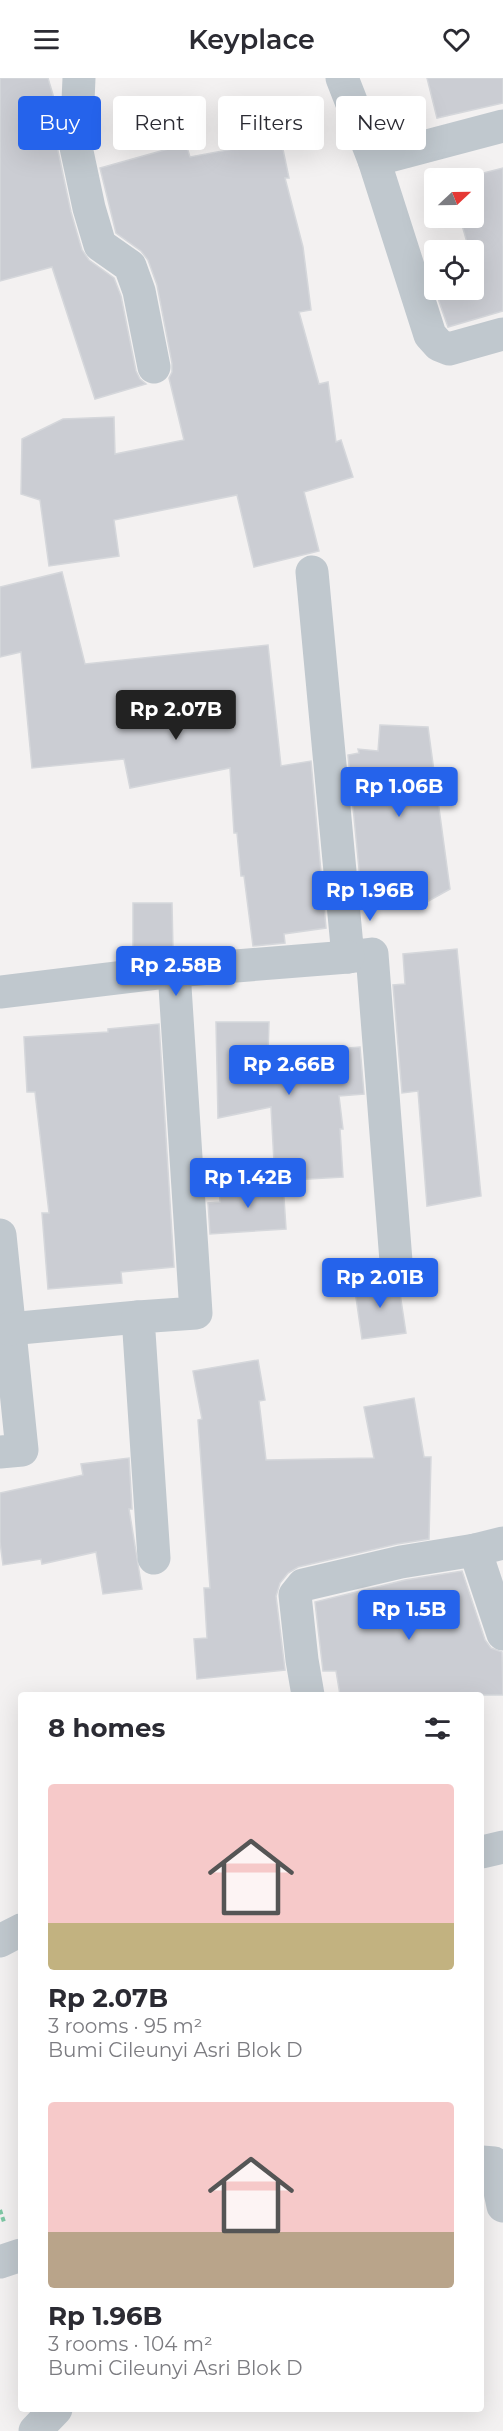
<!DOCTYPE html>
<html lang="en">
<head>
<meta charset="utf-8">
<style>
	:root { --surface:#fff; --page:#f7f7f7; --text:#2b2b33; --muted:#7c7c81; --accent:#2563eb }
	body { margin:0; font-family:Montserrat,sans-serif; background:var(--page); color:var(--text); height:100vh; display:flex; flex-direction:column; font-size:22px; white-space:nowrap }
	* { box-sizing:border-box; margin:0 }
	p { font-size:20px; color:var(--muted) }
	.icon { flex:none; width:33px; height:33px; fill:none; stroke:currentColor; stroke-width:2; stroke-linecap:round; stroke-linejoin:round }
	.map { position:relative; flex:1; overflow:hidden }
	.details { position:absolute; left:18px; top:1614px; width:466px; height:720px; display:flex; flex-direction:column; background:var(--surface); border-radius:6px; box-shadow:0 6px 24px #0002 }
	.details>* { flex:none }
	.hud { position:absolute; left:18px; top:18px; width:468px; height:54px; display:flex; gap:12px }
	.needle { width:39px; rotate:68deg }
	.tools { position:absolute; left:424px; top:90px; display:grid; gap:12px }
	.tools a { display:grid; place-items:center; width:60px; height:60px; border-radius:6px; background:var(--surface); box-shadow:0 6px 24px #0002; font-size:30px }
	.price { position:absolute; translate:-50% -51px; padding:0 14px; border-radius:6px; background:var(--accent); color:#fff; font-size:20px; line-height:39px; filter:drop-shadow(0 2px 3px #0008) }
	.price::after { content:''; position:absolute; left:50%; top:36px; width:18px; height:14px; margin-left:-9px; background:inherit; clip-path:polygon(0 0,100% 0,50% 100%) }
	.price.active { background:#222; color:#fff }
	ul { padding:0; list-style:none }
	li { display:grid; align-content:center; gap:12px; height:318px; padding:0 30px }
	li span { display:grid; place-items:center; height:186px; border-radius:6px; color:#555 }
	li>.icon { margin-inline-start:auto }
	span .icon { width:108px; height:108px; fill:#fffc; stroke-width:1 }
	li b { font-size:26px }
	h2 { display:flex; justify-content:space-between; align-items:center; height:72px; padding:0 30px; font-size:26px }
	.tag { padding:0 21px; border-radius:6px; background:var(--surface); box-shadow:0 6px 24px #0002; font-size:21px; line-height:54px }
	.tag.active { background:var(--accent); color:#fff }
	header { display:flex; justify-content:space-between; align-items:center; height:78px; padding:0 30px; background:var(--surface); font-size:27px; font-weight:600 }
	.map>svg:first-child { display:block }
	.building { fill:#cbcdd3; stroke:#d5d7db; stroke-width:1.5 }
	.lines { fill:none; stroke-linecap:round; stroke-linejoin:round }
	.path { stroke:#7ec7a4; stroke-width:4; stroke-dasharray:4.5 3; stroke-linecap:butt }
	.street { stroke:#c0c8ce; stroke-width:33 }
</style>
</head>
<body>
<header><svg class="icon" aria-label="menu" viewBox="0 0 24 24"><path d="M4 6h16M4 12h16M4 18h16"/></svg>Keyplace<svg class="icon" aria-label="heart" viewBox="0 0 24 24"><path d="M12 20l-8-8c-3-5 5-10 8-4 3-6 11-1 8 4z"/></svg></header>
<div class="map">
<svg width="503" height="2353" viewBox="0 0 503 2353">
	<rect width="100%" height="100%" fill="#f3f1f1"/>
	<g class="building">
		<path d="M0,0H48L59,37L58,73L71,134L82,172L89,182L114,200L121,218L136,293L140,301L146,306L95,321L52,189L0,203Z"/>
		<path d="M427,0H503V25L437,40Z"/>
		<path d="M281,62L289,100H285L303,169L311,232L299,234L319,306L328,304L336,364L341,362L353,399L304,414L319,473L254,489L237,417L114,442L119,478L49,488L40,422L21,416L22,361L63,341L114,339L115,376L184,362L169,300L172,294V285L157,207L148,182L141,173L116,155L100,90L186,66L190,79Z"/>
		<path d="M503,90V233L448,249L435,212H474V172H453L468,168L460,140H474V100H464Z"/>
		<path d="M62,494L85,586L268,567L281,688L311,683L326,850L284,856L285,865L253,868L244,798H241L237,755H234L230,690L130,710L124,681L32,690L21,574L0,579V509Z"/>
		<path d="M380,647L428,649L450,811L416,830L361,812L348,677L359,675L358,671L378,673Z"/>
		<path d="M133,825H172L173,873H133Z"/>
		<path d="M457,871L481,1118L427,1128L418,1013L402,1015L393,907L405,906L403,876Z"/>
		<path d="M216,944H269L268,976L360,969L364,1016L339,1018L343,1051H340L343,1099L275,1103L271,1029L218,1040Z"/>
		<path d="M159,946L174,1189L121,1194L122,1205L48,1211L42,1135H49L35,1014H27L24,959L108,954V951Z"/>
		<path d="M283,1104L286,1151L210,1156L208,1125L220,1124L219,1109Z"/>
		<path d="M398,1202L406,1255L362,1261L354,1206Z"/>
		<path d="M258,1282L265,1322L259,1323L266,1382L374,1380L364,1329L414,1320L424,1379H431L429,1461L397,1466L298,1489L288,1495L280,1505L276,1518L285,1592L197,1601L194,1561L207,1560L204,1510H210L198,1342L202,1341L193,1293Z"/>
		<path d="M129,1380L132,1431H129L142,1511L103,1516L96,1474L42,1486L41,1481L3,1487L0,1464V1415L83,1397L81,1386Z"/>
		<path d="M462,1493L485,1562L491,1570L502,1574L503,1617H340L336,1593H323L315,1524L405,1502Z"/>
	</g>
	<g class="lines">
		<path class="path" d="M0,2132L4,2144"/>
		<g class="street">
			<path d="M79,0L76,69L89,130L100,167L130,188L139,213L154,289"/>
			<path d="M342,0L374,82L430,257L439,267L449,271L503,256"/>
			<path d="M374,82L503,48"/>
			<path d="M312,494L348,879L372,876L396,1183"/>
			<path d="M0,914L174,893L348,879"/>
			<path d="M0,1157L22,1372L0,1374"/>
			<path d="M9,1251L138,1239"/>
			<path d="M475,1472L503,1556"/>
			<path d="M154,1480L138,1239L196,1235L174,893"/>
			<path d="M308,1617L302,1582L295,1517L303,1507L401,1484L475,1472L503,1465"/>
			<path d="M482,1774L503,1769"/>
			<path d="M0,1863L21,1852"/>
			<path d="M482,2084L494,2085L503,2128"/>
			<path d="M0,2184L21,2177"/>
			<path d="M35,2353L56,2331"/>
		</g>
	</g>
</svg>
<div class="tools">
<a><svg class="needle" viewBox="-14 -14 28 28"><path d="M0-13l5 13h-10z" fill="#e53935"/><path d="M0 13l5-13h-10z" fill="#7c7c81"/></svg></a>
<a><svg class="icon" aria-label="locate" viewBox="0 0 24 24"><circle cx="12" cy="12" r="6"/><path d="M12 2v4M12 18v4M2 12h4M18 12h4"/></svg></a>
</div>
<b class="price active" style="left:176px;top:663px">Rp 2.07B</b>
<b class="price" style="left:399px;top:740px">Rp 1.06B</b>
<b class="price" style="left:370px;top:844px">Rp 1.96B</b>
<b class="price" style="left:176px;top:919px">Rp 2.58B</b>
<b class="price" style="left:289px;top:1018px">Rp 2.66B</b>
<b class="price" style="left:248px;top:1131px">Rp 1.42B</b>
<b class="price" style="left:380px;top:1231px">Rp 2.01B</b>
<b class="price" style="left:409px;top:1563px">Rp 1.5B</b>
<div class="hud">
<a class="tag active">Buy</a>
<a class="tag">Rent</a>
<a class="tag">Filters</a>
<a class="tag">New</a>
</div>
<section class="details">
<h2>8 homes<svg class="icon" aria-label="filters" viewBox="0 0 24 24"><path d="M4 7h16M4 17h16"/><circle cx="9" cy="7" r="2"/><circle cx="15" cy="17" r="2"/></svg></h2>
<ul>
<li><span style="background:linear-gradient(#f6c9c9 75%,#c2b280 0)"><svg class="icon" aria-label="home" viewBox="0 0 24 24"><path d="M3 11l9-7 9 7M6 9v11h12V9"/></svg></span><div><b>Rp 2.07B</b><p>3 rooms · 95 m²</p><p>Bumi Cileunyi Asri Blok D</p></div></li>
<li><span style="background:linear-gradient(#f6c9c9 70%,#b9a48a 0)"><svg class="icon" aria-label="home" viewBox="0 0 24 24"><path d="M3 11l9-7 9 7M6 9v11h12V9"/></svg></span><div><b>Rp 1.96B</b><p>3 rooms · 104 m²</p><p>Bumi Cileunyi Asri Blok D</p></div></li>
</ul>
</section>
</div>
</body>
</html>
